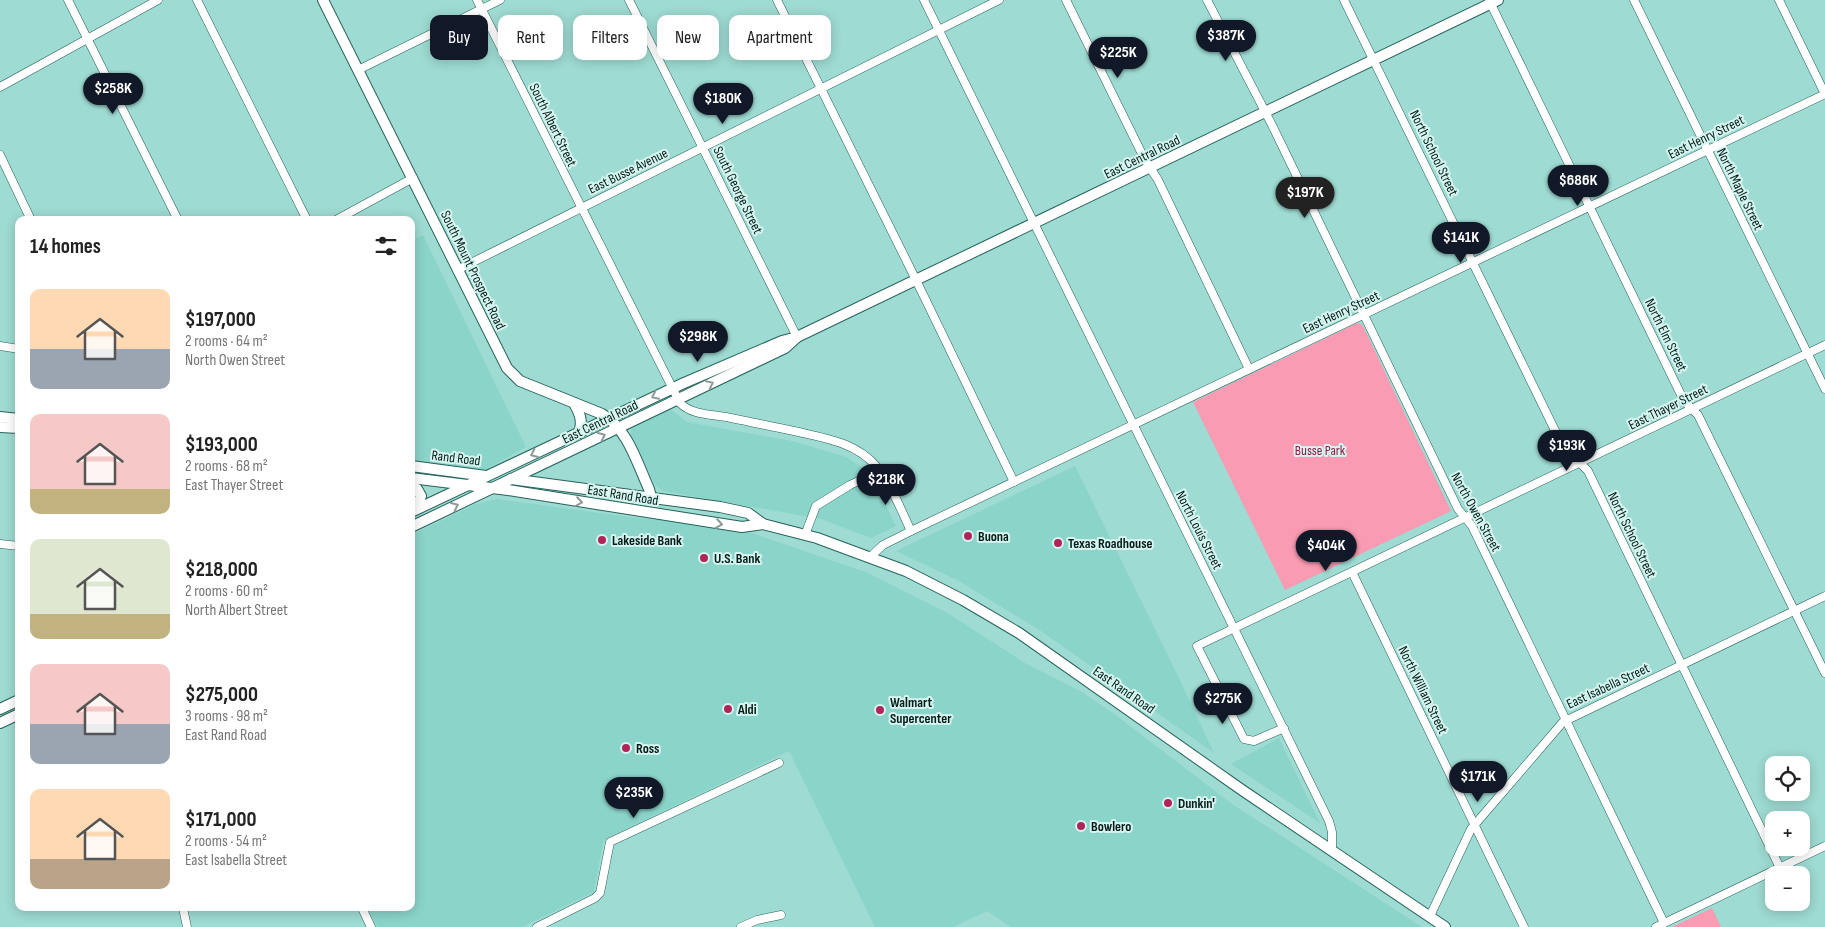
<!DOCTYPE html>
<html lang="en">
<head>
<meta charset="utf-8">
<style>
	:root { --surface:#fff; --page:#f6f6f6; --text:#222; --muted:#767676; --accent:#111827 }
	body { margin:0; font-family:"Sofia Sans Condensed",sans-serif; background:var(--page); color:var(--text); height:100vh; display:flex; flex-direction:column; font-size:19px; white-space:nowrap }
	* { box-sizing:border-box; margin:0 }
	p { font-size:16px; color:var(--muted) }
	.icon { flex:none; width:28px; height:28px; fill:none; stroke:currentColor; stroke-width:2; stroke-linecap:round; stroke-linejoin:round }
	.map { position:relative; flex:1; overflow:hidden }
	.drawer { position:absolute; left:15px; top:216px; width:400px; height:695px; display:flex; flex-direction:column; background:var(--surface); border-radius:10px; box-shadow:0 2px 12px #0003 }
	.drawer>* { flex:none }
	.top-card { position:absolute; left:430px; top:15px; width:475px; height:45px; display:flex; gap:10px }
	.controls { position:absolute; left:1765px; top:756px; display:grid; gap:10px }
	.controls a { display:grid; place-items:center; width:45px; height:45px; border-radius:10px; background:var(--surface); box-shadow:0 2px 12px #0003; font-size:25px }
	.price { position:absolute; translate:-50% -42px; padding:0 11px; border-radius:18px; background:var(--accent); color:#fff; font-size:16px; line-height:32px; filter:drop-shadow(0 1px 2px #0008) }
	.price::after { content:''; position:absolute; left:50%; top:30px; width:15px; height:11px; margin-left:-8px; background:inherit; clip-path:polygon(0 0,100% 0,50% 100%) }
	.price.selected { background:#222; color:#fff }
	ul { padding:0; list-style:none }
	li { display:flex; align-items:center; gap:15px; height:125px; padding:0 15px }
	li span { display:grid; place-items:center; flex:none; width:140px; height:100px; border-radius:10px; color:#555 }
	li>.icon { margin-inline-start:auto }
	span .icon { width:60px; height:60px; fill:#fffc; stroke-width:1 }
	li b { font-size:21px }
	h2 { display:flex; justify-content:space-between; align-items:center; height:60px; padding:0 15px; font-size:21px }
	.pill { padding:0 18px; border-radius:10px; background:var(--surface); box-shadow:0 2px 12px #0003; font-size:18px; line-height:45px }
	.pill.selected { background:var(--accent); color:#fff }
	.map>svg:first-child { display:block }
	.built { fill:#8bd4c9 }
	.green { fill:#f99bb2 }
	.lines { fill:none; stroke-linecap:round; stroke-linejoin:round }
	.minor-casing { stroke:#25635b; stroke-width:9 }
	.major-casing { stroke:#25635b; stroke-width:12 }
	.minor { stroke:#fff; stroke-width:8 }
	.major { stroke:#fff; stroke-width:10 }
	.oneway { stroke:#8e9998 }
	.poi-dot { fill:#b12359; stroke:#d7f5f0; stroke-width:2 }
	.labels { text-anchor:middle; dominant-baseline:central; stroke-width:4; stroke-linejoin:round; paint-order:stroke }
	.street-label { font-size:14px; fill:#041d1a; stroke:#d7f5f0 }
	.park-label { font-size:14px; fill:#891d45; stroke:#d7f5f0 }
	.poi-label { font-size:14px; font-weight:bold; fill:#041d1a; stroke:#d7f5f0; text-anchor:start }
</style>
</head>
<body>
<div class="map">
<svg width="1825" height="927" viewBox="0 0 1825 927">
	<rect width="100%" height="100%" fill="#9edbd2"/>
	<g class="built">
		<path d="M423,235L526,447L485,470L467,469L411,462V241Z"/>
		<path d="M669,408L687,422L792,441L846,457L866,470L872,478L896,526L871,538L821,519L663,491L654,484L631,436V429L634,426Z"/>
		<path d="M1075,466L1175,670L1214,753L1041,631L959,581L896,551Z"/>
		<path d="M497,499L629,517L679,522L752,533L868,573L949,614L1025,663L1082,692L1113,713L1232,804L1422,927H1011L987,911L953,927H875L789,751L605,839L603,842L594,892L522,927H377L368,908H411V535L476,504Z"/>
		<path d="M1279,738L1299,780L1320,823L1231,764Z"/>
	</g>
	<g class="green">
		<path d="M1357,323L1361,324L1364,328L1451,511L1285,590L1193,402Z"/>
		<path d="M1712,908L1721,927H1672Z"/>
	</g>
	<g class="lines">
		<defs>
			<g id="minor">
				<path d="M68,0L178,220"/>
				<path d="M197,0L307,220"/>
				<path d="M477,0L680,403C693,416 714,414 731,418C752,422 773,427 794,431C824,438 856,442 877,467C890,482 902,512 911,531"/>
				<path d="M629,0L797,337"/>
				<path d="M777,0L916,280L1014,482"/>
				<path d="M924,0L1329,821L1332,832V850"/>
				<path d="M1066,0L1144,158L1158,180L1249,369"/>
				<path d="M1207,0L1272,125L1458,509L1472,526L1664,923"/>
				<path d="M1344,0L1569,459L1580,463L1588,471L1780,868"/>
				<path d="M1489,0L1684,401L1698,415L1825,673"/>
				<path d="M1634,0L1825,389"/>
				<path d="M1779,0L1825,94"/>
				<path d="M358,70L500,0"/>
				<path d="M0,87L158,0"/>
				<path d="M0,155L31,220"/>
				<path d="M336,220L413,178"/>
				<path d="M457,270L999,0"/>
				<path d="M0,346L19,349"/>
				<path d="M805,535L816,506L850,485L880,471"/>
				<path d="M0,544L19,546"/>
				<path d="M870,557L883,545L911,531L1825,94"/>
				<path d="M1352,572L1524,927"/>
				<path d="M1284,728L1254,741L1244,739L1197,646L1825,345"/>
				<path d="M183,908L187,927"/>
				<path d="M362,908L371,927"/>
				<path d="M1430,916L1471,829L1563,722L1825,596"/>
				<path d="M537,927L595,898L600,893L610,842L779,763"/>
				<path d="M741,927L757,920L781,915"/>
				<path d="M1656,927L1825,846"/>
			</g>
			<g id="major">
				<path d="M323,0L507,368L520,381L602,414C628,429 637,463 649,489L651,497"/>
				<path d="M574,403C580,414 583,421 579,433"/>
				<path d="M0,417L19,419"/>
				<path d="M0,427L19,428"/>
				<path d="M411,466L486,476"/>
				<path d="M411,478L508,490L742,527L763,524L817,538L906,571L963,600L1019,633L1242,790L1445,927"/>
				<path d="M511,479L720,507L748,513L763,524"/>
				<path d="M411,486L417,489L421,496L416,509"/>
				<path d="M411,512L684,383L782,341L797,337L1498,0"/>
				<path d="M411,527L785,348L796,338"/>
				<path d="M0,709L19,700"/>
				<path d="M0,723L19,714"/>
			</g>
		</defs>
		<use href="#minor" class="minor-casing"/>
		<use href="#major" class="major-casing"/>
		<use href="#minor" class="minor"/>
		<use href="#major" class="major"/>
	</g>
	<defs><path id="oneway-chevron" d="M-2-3.5L2.5 0L-2 3.5" fill="none" stroke-width="1.6" stroke-linecap="round" stroke-linejoin="round" transform="scale(1.25)"/></defs>
	<g class="oneway">
		<use href="#oneway-chevron" transform="translate(710 384) rotate(-26)"/>
		<use href="#oneway-chevron" transform="translate(655 396) rotate(154)"/>
		<use href="#oneway-chevron" transform="translate(602 436) rotate(-25)"/>
		<use href="#oneway-chevron" transform="translate(534 454) rotate(155)"/>
		<use href="#oneway-chevron" transform="translate(579 502) rotate(9)"/>
		<use href="#oneway-chevron" transform="translate(455 506) rotate(-25)"/>
		<use href="#oneway-chevron" transform="translate(719 524) rotate(9)"/>
	</g>
	<g class="poi-dot">
		<circle cx="968" cy="536" r="5"/>
		<circle cx="602" cy="540" r="5"/>
		<circle cx="1058" cy="543" r="5"/>
		<circle cx="704" cy="558" r="5"/>
		<circle cx="728" cy="709" r="5"/>
		<circle cx="880" cy="710" r="5"/>
		<circle cx="626" cy="748" r="5"/>
		<circle cx="1168" cy="803" r="5"/>
		<circle cx="1081" cy="826" r="5"/>
	</g>
	<g class="labels">
		<g class="street-label">
			<text transform="translate(553 125) rotate(64)">South Albert Street</text>
			<text transform="translate(1706 137) rotate(-26)">East Henry Street</text>
			<text transform="translate(1434 153) rotate(64)">North School Street</text>
			<text transform="translate(1142 157) rotate(-26)">East Central Road</text>
			<text transform="translate(628 171) rotate(-26)">East Busse Avenue</text>
			<text transform="translate(1740 189) rotate(64)">North Maple Street</text>
			<text transform="translate(738 190) rotate(64)">South George Street</text>
			<text transform="translate(473 270) rotate(64)">South Mount Prospect Road</text>
			<text transform="translate(1341 312) rotate(-25)">East Henry Street</text>
			<text transform="translate(1666 335) rotate(64)">North Elm Street</text>
			<text transform="translate(1668 407) rotate(-26)">East Thayer Street</text>
			<text transform="translate(600 422) rotate(-26)">East Central Road</text>
			<text transform="translate(456 458) rotate(7)">Rand Road</text>
			<text transform="translate(623 495) rotate(9)">East Rand Road</text>
			<text transform="translate(1476 512) rotate(61)">North Owen Street</text>
			<text transform="translate(1199 530) rotate(63)">North Louis Street</text>
			<text transform="translate(1632 535) rotate(64)">North School Street</text>
			<text transform="translate(1608 686) rotate(-25)">East Isabella Street</text>
			<text transform="translate(1124 690) rotate(35)">East Rand Road</text>
			<text transform="translate(1423 690) rotate(64)">North William Street</text>
		</g>
		<g class="park-label">
			<text x="1320" y="450">Busse Park</text>
		</g>
		<g class="poi-label">
			<text x="978" y="536">Buona</text>
			<text x="612" y="540">Lakeside Bank</text>
			<text x="1068" y="543">Texas Roadhouse</text>
			<text x="714" y="558">U.S. Bank</text>
			<text x="890" y="702">Walmart<tspan x="890" dy="16">Supercenter</tspan></text>
			<text x="738" y="709">Aldi</text>
			<text x="636" y="748">Ross</text>
			<text x="1178" y="803">Dunkin'</text>
			<text x="1091" y="826">Bowlero</text>
		</g>
	</g>
</svg>
<div class="controls">
<a><svg class="icon" aria-label="locate" viewBox="0 0 24 24"><circle cx="12" cy="12" r="6"/><path d="M12 2v4M12 18v4M2 12h4M18 12h4"/></svg></a>
<a>+</a>
<a>−</a>
</div>
<b class="price" style="left:1226px;top:62px">$387K</b>
<b class="price" style="left:1118px;top:79px">$225K</b>
<b class="price" style="left:113px;top:115px">$258K</b>
<b class="price" style="left:723px;top:125px">$180K</b>
<b class="price" style="left:1578px;top:207px">$686K</b>
<b class="price selected" style="left:1305px;top:219px">$197K</b>
<b class="price" style="left:1461px;top:264px">$141K</b>
<b class="price" style="left:698px;top:363px">$298K</b>
<b class="price" style="left:1567px;top:472px">$193K</b>
<b class="price" style="left:886px;top:506px">$218K</b>
<b class="price" style="left:1326px;top:572px">$404K</b>
<b class="price" style="left:1223px;top:725px">$275K</b>
<b class="price" style="left:1478px;top:803px">$171K</b>
<b class="price" style="left:634px;top:819px">$235K</b>
<div class="top-card">
<a class="pill selected">Buy</a>
<a class="pill">Rent</a>
<a class="pill">Filters</a>
<a class="pill">New</a>
<a class="pill">Apartment</a>
</div>
<section class="drawer">
<h2>14 homes<svg class="icon" aria-label="filters" viewBox="0 0 24 24"><path d="M4 7h16M4 17h16"/><circle cx="9" cy="7" r="2"/><circle cx="15" cy="17" r="2"/></svg></h2>
<ul>
<li><span style="background:linear-gradient(#ffd9b3 60%,#9aa5b1 0)"><svg class="icon" aria-label="home" viewBox="0 0 24 24"><path d="M3 11l9-7 9 7M6 9v11h12V9"/></svg></span><div><b>$197,000</b><p>2 rooms · 64 m²</p><p>North Owen Street</p></div></li>
<li><span style="background:linear-gradient(#f6c9c9 75%,#c2b280 0)"><svg class="icon" aria-label="home" viewBox="0 0 24 24"><path d="M3 11l9-7 9 7M6 9v11h12V9"/></svg></span><div><b>$193,000</b><p>2 rooms · 68 m²</p><p>East Thayer Street</p></div></li>
<li><span style="background:linear-gradient(#dfe7d0 75%,#c2b280 0)"><svg class="icon" aria-label="home" viewBox="0 0 24 24"><path d="M3 11l9-7 9 7M6 9v11h12V9"/></svg></span><div><b>$218,000</b><p>2 rooms · 60 m²</p><p>North Albert Street</p></div></li>
<li><span style="background:linear-gradient(#f6c9c9 60%,#9aa5b1 0)"><svg class="icon" aria-label="home" viewBox="0 0 24 24"><path d="M3 11l9-7 9 7M6 9v11h12V9"/></svg></span><div><b>$275,000</b><p>3 rooms · 98 m²</p><p>East Rand Road</p></div></li>
<li><span style="background:linear-gradient(#ffd9b3 70%,#b9a48a 0)"><svg class="icon" aria-label="home" viewBox="0 0 24 24"><path d="M3 11l9-7 9 7M6 9v11h12V9"/></svg></span><div><b>$171,000</b><p>2 rooms · 54 m²</p><p>East Isabella Street</p></div></li>
</ul>
</section>
</div>
</body>
</html>
